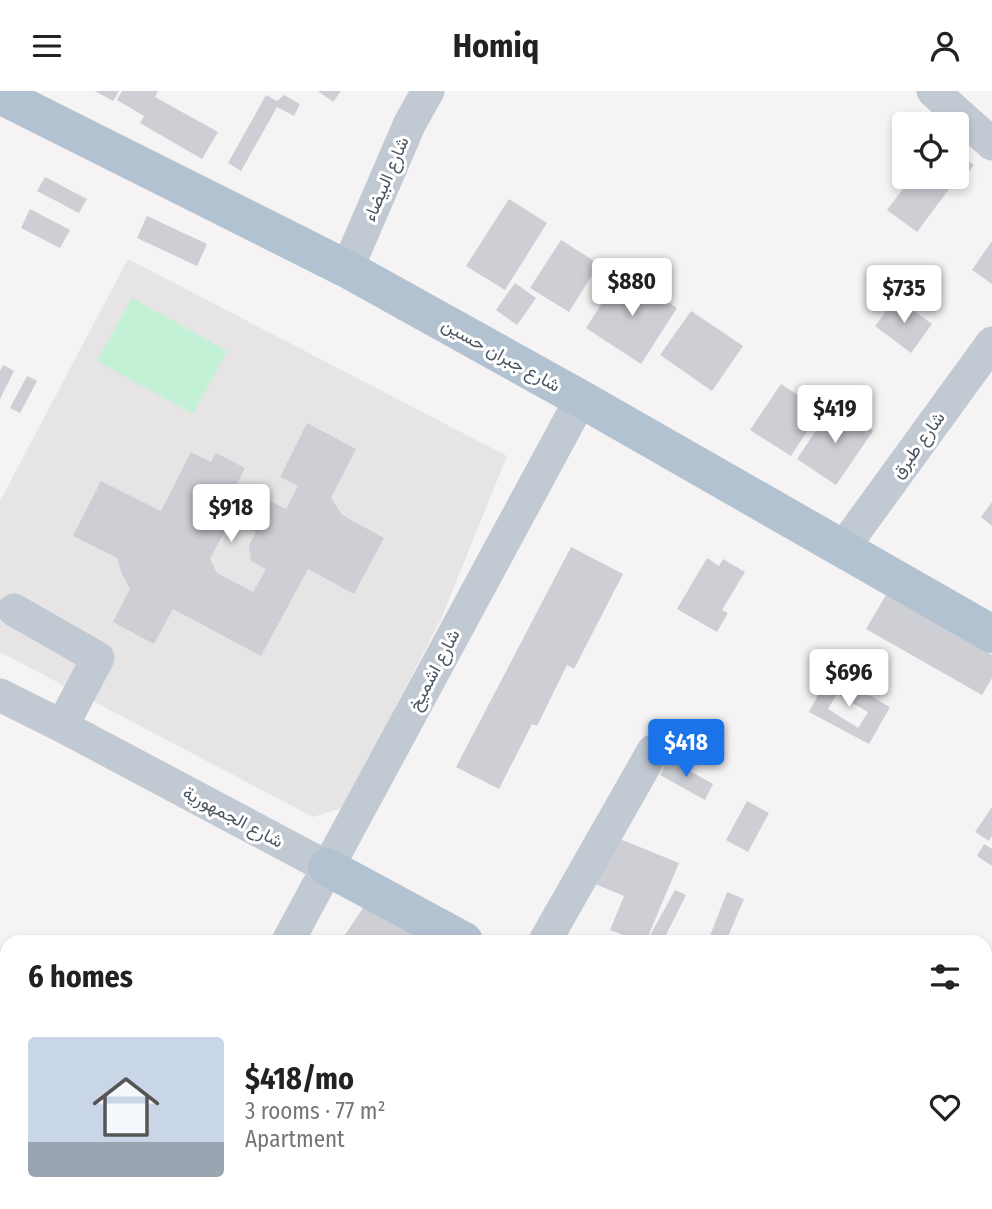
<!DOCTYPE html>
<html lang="en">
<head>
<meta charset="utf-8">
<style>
	:root { --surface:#fff; --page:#f6f6f6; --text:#222; --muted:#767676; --line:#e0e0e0; --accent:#1a73e8 }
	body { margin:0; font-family:"Fira Sans Condensed",Vazirmatn,sans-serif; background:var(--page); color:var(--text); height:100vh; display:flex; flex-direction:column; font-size:26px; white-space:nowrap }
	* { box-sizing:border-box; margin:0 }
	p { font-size:23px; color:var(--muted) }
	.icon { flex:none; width:38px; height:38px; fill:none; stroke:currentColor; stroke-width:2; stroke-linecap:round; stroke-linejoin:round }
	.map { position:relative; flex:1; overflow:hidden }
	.sheet { position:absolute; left:0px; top:844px; width:992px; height:275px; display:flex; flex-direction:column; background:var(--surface); border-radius:21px 21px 0 0; box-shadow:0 4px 10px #0003 }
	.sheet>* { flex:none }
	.buttons { position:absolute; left:892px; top:21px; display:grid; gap:14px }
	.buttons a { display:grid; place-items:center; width:77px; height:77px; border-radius:7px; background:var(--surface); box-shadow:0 4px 10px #0003; font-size:35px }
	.price { position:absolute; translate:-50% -60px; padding:0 16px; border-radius:7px; background:#fff; color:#222; font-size:23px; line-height:46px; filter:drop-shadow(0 2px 4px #0008) }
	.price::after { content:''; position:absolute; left:50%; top:42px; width:21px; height:16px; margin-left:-10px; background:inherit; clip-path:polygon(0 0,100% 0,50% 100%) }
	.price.active { background:var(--accent); color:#fff }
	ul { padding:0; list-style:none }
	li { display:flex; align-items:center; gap:21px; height:175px; padding:0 28px }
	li+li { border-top:2px solid var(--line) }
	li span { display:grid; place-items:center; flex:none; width:196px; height:140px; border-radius:7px; color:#555 }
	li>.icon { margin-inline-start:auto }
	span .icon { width:84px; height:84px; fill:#fffc; stroke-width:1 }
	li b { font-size:30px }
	h2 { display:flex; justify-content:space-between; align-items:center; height:84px; padding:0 28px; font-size:30px }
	header { display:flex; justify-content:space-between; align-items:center; height:91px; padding:0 28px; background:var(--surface); font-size:32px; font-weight:700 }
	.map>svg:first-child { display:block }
	.education { fill:#e6e4e5 }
	.garden { fill:#c3f1d5 }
	.building { fill:#cdcfd5; fill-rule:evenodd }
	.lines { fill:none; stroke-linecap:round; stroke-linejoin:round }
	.minor { stroke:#c1cad2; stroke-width:33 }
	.major { stroke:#b3c2d1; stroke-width:38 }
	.labels { text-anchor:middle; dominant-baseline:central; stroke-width:6; stroke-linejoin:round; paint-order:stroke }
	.street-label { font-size:18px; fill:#4a5661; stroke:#fff }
</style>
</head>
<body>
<header><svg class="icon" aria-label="menu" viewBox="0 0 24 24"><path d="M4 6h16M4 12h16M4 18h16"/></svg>Homiq<svg class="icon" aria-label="person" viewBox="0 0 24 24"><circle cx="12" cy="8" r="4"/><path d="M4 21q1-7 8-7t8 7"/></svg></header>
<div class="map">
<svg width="992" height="1118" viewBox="0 0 992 1118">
	<rect width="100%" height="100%" fill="#f5f3f3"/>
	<path class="education" d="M128,168L507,365L441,528L344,716L313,726L0,561V410Z"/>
	<path class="garden" d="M132,207L227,260L193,323L97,270Z"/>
	<g class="building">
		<path d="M95,0H119L113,10Z"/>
		<path d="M122,0H158L155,6L218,41L202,68L140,32L144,25L117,9Z"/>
		<path d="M318,0H341L333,11Z"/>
		<path d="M266,4L277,10L284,4L300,13L294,25L277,16L241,80L228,72Z"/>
		<path d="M957,62L974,74L964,86L957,81Z"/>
		<path d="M45,86L87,108L79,122L37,100Z"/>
		<path d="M912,86H950L955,90L917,141L887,119Z"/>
		<path d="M509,108L547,132L505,199L466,175Z"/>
		<path d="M30,118L70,139L60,157L21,137Z"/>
		<path d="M147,125L207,153L197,175L137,147Z"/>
		<path d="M561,149L599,173L569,221L530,197Z"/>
		<path d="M992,150V193L972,179Z"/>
		<path d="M622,181L677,217L641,273L586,237Z"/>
		<path d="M515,192L536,207L517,234L496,219Z"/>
		<path d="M896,207L932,233L911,262L875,235Z"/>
		<path d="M691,220L743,255L712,300L660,264Z"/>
		<path d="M3,274L14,280L0,308V280Z"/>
		<path d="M27,285L37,290L20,322L10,317Z"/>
		<path d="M781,293L821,319L791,365L750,339Z"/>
		<path d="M834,313L873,340L836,394L797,368Z"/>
		<path d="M307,332L356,358L331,407L342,424L384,447L354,503L308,478L261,565L173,518L154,553L113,531L130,498L122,483L117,467L73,445L101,390L161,420L191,361L211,371L216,362L245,377L237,393L286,418L298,395L280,386ZM231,428L256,441L249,454L251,470L266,478L253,501L217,482L210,468Z"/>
		<path d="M992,411V435L981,426Z"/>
		<path d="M571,456L623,483L574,578L567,574L537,635L532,633L499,698L456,676Z"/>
		<path d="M707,467L719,475L723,468L745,481L722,519L728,522L717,541L677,518Z"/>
		<path d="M886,504L992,564V587L982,604L866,538Z"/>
		<path d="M830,582L890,616L869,653L809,621ZM837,603L868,621L858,637L828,618Z"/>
		<path d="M668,668L713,693L705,709L660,684Z"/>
		<path d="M747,710L769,722L748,761L726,749Z"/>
		<path d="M992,716V745L989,750L975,741Z"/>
		<path d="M615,746L679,772L646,850H639L610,839L624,805L595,793Z"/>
		<path d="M984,753L992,758V775L977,765Z"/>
		<path d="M675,799L686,804L663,850H647Z"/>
		<path d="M727,801L744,808L726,850H708Z"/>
		<path d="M367,811L425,850H341Z"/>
		<path d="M985,998L992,1004V1063L985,1072Z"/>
		<path d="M992,1084V1104L981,1118H965L970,1111H985V1093Z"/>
		<path d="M192,1111H234L229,1118H188Z"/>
	</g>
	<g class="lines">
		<g class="minor">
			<path d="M933,0L992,53"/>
			<path d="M347,178L410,32L428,0"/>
			<path d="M843,457L992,252"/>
			<path d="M14,519L98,567L62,635"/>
			<path d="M0,604L62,635L327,776"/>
			<path d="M288,850L581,308"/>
			<path d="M545,850L653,660"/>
			<path d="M0,894L7,898"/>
			<path d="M147,1118L150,1111"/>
			<path d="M483,1118L488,1111"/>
			<path d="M855,1118L861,1111"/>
		</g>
		<g class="major">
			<path d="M0,4L347,178L581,308L992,543"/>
			<path d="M327,776L464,850"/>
			<path d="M888,1111L896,1118"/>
		</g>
	</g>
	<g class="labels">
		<g class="street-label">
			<text transform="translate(386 88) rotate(-67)">شارع البيضاء</text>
			<text transform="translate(501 264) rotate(29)">شارع جبران حسين</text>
			<text transform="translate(918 354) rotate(-54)">شارع طبرق</text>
			<text transform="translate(434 579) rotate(-62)">شارع اشميخ</text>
			<text transform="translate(233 726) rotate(28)">شارع الجمهورية</text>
		</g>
	</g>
</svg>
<div class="buttons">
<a><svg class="icon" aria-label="locate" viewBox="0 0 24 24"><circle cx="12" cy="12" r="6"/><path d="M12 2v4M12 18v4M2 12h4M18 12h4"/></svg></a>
</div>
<b class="price" style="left:632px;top:227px">$880</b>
<b class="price" style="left:904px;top:234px">$735</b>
<b class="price" style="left:835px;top:354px">$419</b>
<b class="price" style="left:231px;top:453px">$918</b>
<b class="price" style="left:849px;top:618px">$696</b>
<b class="price active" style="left:686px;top:688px">$418</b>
<section class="sheet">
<h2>6 homes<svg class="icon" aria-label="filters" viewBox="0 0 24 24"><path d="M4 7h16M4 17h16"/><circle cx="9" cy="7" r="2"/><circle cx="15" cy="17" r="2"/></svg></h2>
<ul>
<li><span style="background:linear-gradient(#c9d6e8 75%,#9aa5b1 0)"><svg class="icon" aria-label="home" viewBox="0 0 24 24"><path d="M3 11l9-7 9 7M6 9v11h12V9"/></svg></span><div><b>$418/mo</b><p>3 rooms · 77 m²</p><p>Apartment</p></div><svg class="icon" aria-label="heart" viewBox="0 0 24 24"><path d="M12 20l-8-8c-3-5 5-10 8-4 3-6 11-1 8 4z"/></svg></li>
</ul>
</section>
</div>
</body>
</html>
